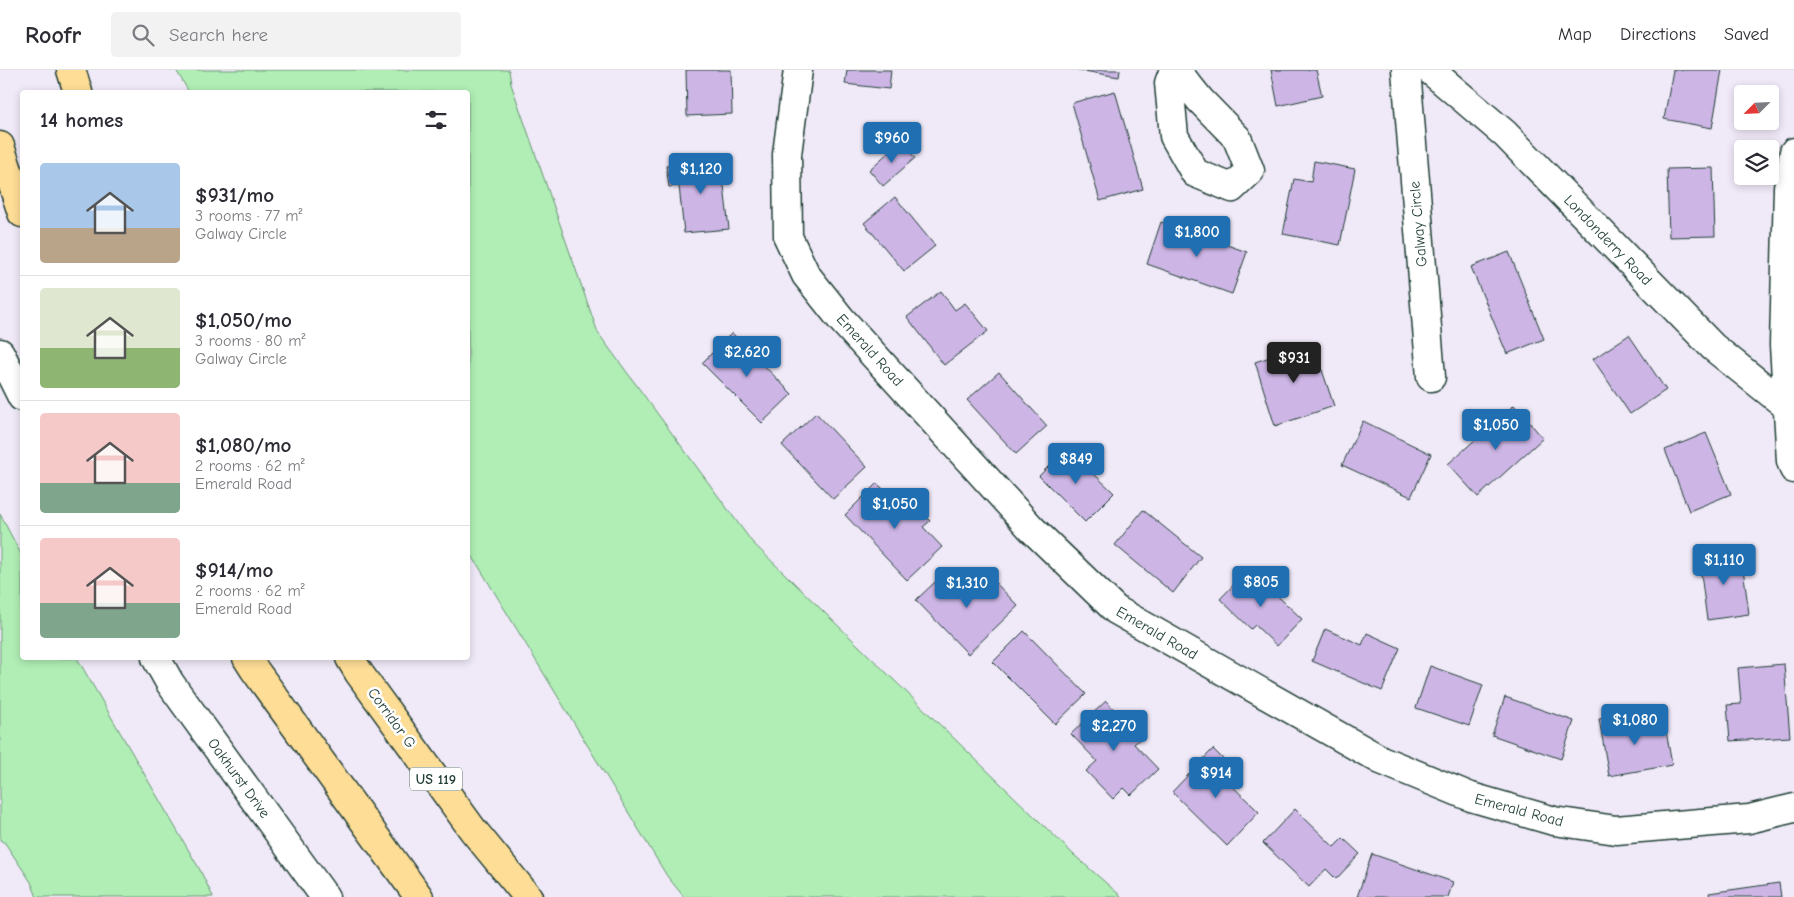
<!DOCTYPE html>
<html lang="en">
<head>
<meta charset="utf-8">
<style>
	:root { --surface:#fff; --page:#f2f2f3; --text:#2b2b33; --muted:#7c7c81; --line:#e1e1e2; --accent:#1f6fb2 }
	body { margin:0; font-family:"Comic Neue",sans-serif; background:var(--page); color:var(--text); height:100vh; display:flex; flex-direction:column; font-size:19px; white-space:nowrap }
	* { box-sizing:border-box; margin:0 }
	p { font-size:16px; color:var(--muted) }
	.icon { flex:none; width:28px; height:28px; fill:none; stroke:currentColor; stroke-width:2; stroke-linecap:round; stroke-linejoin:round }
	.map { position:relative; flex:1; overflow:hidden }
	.details { position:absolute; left:20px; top:20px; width:450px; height:570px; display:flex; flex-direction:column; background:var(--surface); border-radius:5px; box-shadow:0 2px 8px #0003 }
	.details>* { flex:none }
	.needle { width:32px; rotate:246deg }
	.buttons { position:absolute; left:1734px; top:15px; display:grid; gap:10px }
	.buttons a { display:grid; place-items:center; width:45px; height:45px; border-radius:5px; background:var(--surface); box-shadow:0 2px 8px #0003; font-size:25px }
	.price { position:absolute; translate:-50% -42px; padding:0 11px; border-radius:5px; background:var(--accent); color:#fff; font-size:16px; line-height:32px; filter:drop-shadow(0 1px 2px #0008) }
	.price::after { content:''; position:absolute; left:50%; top:30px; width:15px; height:11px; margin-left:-8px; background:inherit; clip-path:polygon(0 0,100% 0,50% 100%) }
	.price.selected { background:#222; color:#fff }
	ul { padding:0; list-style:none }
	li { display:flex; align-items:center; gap:15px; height:125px; padding:0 20px }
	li+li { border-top:1px solid var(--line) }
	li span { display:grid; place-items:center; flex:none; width:140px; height:100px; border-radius:5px; color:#555 }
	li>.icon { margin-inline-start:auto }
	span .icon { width:60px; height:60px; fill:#fffc; stroke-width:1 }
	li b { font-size:21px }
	h2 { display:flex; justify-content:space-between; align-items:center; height:60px; padding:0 20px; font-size:21px }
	header { display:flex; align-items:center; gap:30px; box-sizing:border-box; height:70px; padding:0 25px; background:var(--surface); border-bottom:1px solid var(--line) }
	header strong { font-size:24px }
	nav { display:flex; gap:28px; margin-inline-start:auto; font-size:18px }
	.search { width:350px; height:45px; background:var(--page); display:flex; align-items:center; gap:12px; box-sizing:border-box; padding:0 18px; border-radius:5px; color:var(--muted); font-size:19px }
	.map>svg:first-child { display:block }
	.green { fill:#b0eeb5; stroke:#689674 }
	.building { fill:#cdb6e6; stroke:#1f3d34 }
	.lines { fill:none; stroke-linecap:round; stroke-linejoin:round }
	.minor-casing { stroke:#1f3d34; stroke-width:31 }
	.highway-casing { stroke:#1f3d34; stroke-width:31 }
	.minor { stroke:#fff; stroke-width:28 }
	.highway { stroke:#fedd96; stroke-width:28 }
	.labels { text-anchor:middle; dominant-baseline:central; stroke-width:5; stroke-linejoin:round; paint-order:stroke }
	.shield { fill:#fff; stroke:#627771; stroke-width:1 }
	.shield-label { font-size:14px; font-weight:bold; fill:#1f3d34 }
	.street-label { font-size:15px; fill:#1f3d34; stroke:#fff }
</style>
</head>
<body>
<header>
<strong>Roofr</strong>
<div class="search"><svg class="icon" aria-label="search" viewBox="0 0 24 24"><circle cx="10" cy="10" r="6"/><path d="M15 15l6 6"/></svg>Search here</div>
<nav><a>Map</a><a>Directions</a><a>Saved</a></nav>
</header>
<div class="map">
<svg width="1794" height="827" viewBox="0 0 1794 827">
	<rect width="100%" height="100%" fill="#f0e9f8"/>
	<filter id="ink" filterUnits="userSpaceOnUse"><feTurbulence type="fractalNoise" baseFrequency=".02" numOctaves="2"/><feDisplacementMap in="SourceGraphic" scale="10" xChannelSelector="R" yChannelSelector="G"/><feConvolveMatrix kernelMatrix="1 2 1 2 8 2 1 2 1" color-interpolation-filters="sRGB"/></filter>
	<g filter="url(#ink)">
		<g class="green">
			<path d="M176,0H509L511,14L598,263L752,472L1074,785L1122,827H684L667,806L468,479V22H189Z"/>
			<path d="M0,444L22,486V588H77L200,800L213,827H37L31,812L5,773L0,770Z"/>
		</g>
		<g class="building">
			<path d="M686,0H731L732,44L687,46Z"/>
			<path d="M847,0H891L889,19L845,14Z"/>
			<path d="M1078,0H1120L1119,7Z"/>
			<path d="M1271,0H1316L1322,26L1278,36Z"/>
			<path d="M1673,0H1722L1712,58L1664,49Z"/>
			<path d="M1115,21L1143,119L1100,131L1072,33Z"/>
			<path d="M901,71L915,88L883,116L869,100Z"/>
			<path d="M721,90L729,159L684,163L679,116L669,117L666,96Z"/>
			<path d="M1314,91L1355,99L1340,175L1283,164L1294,109L1311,112Z"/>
			<path d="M1713,98L1715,166L1669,167L1667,99Z"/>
			<path d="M895,127L935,176L904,201L864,153Z"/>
			<path d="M1161,152L1247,182L1232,224L1147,194Z"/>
			<path d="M1509,182L1544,269L1507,284L1471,197Z"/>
			<path d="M941,221L955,240L965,233L988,261L944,295L907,247Z"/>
			<path d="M732,263L792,324L762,353L702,293Z"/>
			<path d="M1629,265L1666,320L1630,344L1593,289Z"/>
			<path d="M1313,273L1334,336L1275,356L1255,292Z"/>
			<path d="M999,302L1047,356L1016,384L967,330Z"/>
			<path d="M1514,335L1543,368L1478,427L1448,394Z"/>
			<path d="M816,343L867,397L833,429L782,375Z"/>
			<path d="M1363,351L1431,384L1411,427L1342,395Z"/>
			<path d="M1706,363L1731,424L1689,441L1665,380Z"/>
			<path d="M1067,378L1114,423L1085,452L1039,406Z"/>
			<path d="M877,413L901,437L909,429L930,451L923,457L942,477L907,510L845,445Z"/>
			<path d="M1143,440L1201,487L1173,523L1115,475Z"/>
			<path d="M1741,483L1749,544L1707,550L1699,488Z"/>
			<path d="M949,499L973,523L990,507L1018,536L968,584L916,530Z"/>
			<path d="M1249,499L1302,549L1277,576L1255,555L1251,559L1220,529Z"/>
			<path d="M1325,559L1362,575L1367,563L1400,578L1382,621L1312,591Z"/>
			<path d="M1024,561L1086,624L1055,654L993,592Z"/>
			<path d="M1784,594L1790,667L1730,671L1727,635L1741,634L1738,598Z"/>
			<path d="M1430,596L1483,615L1469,656L1416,638Z"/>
			<path d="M1505,627L1574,651L1561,689L1492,665Z"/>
			<path d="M1106,631L1141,668L1134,674L1158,699L1131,725L1124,718L1113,729L1086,701L1097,691L1071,664Z"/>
			<path d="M1619,646L1620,656L1664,649L1672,695L1609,706L1599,649Z"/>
			<path d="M1213,679L1229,695L1220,704L1259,742L1227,776L1172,722Z"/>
			<path d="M1295,739L1334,777L1343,768L1360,784L1336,809L1326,799L1309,817L1263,773Z"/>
			<path d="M1372,784L1453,812L1448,827H1357Z"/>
			<path d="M1779,813L1781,827H1710L1709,823Z"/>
		</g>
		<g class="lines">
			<defs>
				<g id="minor">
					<path d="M798,0L787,84L788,167L806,205L841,249L1031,458L1116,540L1381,690L1471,727L1554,751L1616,760L1749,749L1794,738"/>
					<path d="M1174,0L1169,13L1174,66L1195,103L1232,118L1250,101L1237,68L1200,30L1176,0"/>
					<path d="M1406,0L1431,307"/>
					<path d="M1430,0L1505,64L1713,277L1788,337"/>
					<path d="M1794,82L1788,117L1784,275L1791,391L1794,399"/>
					<path d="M0,283L22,327"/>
					<path d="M156,588L170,613L325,827"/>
				</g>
				<g id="highway">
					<path d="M71,0L78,22"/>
					<path d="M0,76L22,143"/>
					<path d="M247,588L254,599L419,827"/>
					<path d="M350,588L359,603L473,760L528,827"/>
				</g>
			</defs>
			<use href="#minor" class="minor-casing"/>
			<use href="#highway" class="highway-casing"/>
			<use href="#minor" class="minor"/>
			<use href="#highway" class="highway"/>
		</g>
	</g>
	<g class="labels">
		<rect class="shield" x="410" y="697.5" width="52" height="23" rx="4"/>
		<g class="shield-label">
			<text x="436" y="709">US 119</text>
		</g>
		<g class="street-label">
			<text transform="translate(1418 154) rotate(-95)">Galway Circle</text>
			<text transform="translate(1608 170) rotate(46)">Londonderry Road</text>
			<text transform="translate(870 280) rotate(48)">Emerald Road</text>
			<text transform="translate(1157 563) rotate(30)">Emerald Road</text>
			<text transform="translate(392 648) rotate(54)">Corridor G</text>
			<text transform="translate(239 708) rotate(54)">Oakhurst Drive</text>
			<text transform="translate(1519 740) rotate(15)">Emerald Road</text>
		</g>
	</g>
</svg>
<div class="buttons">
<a><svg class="needle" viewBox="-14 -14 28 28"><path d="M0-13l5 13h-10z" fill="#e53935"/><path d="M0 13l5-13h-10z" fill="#7c7c81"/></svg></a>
<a><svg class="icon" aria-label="layers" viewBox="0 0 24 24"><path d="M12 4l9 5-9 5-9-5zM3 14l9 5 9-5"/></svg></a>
</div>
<b class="price" style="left:892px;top:94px">$960</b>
<b class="price" style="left:701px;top:125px">$1,120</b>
<b class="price" style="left:1197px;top:188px">$1,800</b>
<b class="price" style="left:747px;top:308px">$2,620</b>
<b class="price selected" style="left:1294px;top:314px">$931</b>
<b class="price" style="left:1496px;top:381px">$1,050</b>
<b class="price" style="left:1076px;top:415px">$849</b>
<b class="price" style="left:895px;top:460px">$1,050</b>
<b class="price" style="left:1724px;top:516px">$1,110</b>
<b class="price" style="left:1261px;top:538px">$805</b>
<b class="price" style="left:967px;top:539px">$1,310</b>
<b class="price" style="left:1635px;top:676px">$1,080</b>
<b class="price" style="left:1114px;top:682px">$2,270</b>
<b class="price" style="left:1216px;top:729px">$914</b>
<section class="details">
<h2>14 homes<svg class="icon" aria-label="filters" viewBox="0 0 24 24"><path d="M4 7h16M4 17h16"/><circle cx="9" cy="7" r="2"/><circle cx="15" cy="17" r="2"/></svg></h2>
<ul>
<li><span style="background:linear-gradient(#a9c7e8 65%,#b9a48a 0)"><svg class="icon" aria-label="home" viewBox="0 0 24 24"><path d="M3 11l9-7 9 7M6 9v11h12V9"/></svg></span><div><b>$931/mo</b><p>3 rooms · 77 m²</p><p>Galway Circle</p></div></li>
<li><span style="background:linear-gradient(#dfe7d0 60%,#8fb573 0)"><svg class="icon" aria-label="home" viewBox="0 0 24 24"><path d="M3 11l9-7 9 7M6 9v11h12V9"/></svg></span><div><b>$1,050/mo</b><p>3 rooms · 80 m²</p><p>Galway Circle</p></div></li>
<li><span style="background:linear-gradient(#f6c9c9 70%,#7fa58c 0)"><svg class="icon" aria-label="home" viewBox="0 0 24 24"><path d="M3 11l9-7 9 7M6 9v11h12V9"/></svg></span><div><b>$1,080/mo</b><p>2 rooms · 62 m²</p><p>Emerald Road</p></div></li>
<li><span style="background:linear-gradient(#f6c9c9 65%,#7fa58c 0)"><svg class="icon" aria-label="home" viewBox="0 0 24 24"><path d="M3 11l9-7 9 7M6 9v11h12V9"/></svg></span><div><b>$914/mo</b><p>2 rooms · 62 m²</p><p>Emerald Road</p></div></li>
</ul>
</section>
</div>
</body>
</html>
